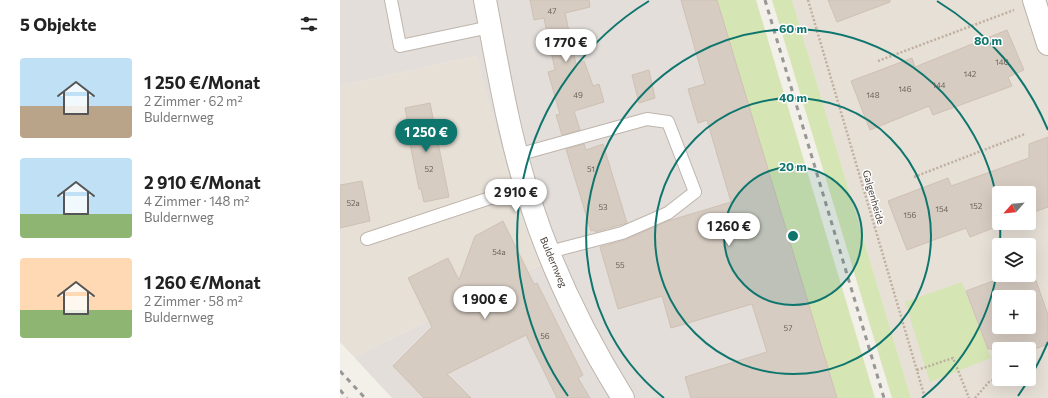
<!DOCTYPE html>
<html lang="de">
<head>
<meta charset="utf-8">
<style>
	:root { --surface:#fff; --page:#f2f2f2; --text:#222; --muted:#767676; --accent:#0f766e }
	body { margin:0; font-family:Commissioner,sans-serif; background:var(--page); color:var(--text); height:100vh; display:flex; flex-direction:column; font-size:15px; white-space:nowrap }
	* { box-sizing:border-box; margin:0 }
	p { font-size:13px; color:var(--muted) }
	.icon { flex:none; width:22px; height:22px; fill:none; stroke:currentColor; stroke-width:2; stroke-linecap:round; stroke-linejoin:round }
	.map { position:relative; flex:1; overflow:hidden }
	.side { display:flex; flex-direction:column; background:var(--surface); width:340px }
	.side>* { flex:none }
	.needle { width:26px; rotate:243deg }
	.tools { position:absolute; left:652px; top:186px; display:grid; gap:8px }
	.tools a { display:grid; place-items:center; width:44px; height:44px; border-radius:4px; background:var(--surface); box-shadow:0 4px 16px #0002; font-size:20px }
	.price { position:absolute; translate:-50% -34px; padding:0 9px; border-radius:14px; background:#fff; color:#222; font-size:13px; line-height:26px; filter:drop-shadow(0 1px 2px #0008) }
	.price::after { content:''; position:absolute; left:50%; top:24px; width:12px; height:9px; margin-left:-6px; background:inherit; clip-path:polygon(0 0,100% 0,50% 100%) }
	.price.on { background:var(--accent); color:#fff }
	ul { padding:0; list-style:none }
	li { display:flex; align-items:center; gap:12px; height:100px; padding:0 20px }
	li span { display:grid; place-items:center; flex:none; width:112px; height:80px; border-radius:4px; color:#555 }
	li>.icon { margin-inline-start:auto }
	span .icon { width:48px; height:48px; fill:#fffc; stroke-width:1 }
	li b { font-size:17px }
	h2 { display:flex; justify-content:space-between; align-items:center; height:48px; padding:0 20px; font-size:17px }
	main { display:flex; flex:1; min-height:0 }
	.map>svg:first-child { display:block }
	.residential { fill:#e7e0d7; fill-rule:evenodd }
	.industrial { fill:#e3deda }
	.green { fill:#d5e5b4 }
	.building { fill:#d7ccc2; stroke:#cfc0b3; fill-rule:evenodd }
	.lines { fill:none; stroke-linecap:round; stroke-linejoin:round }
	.service-casing { stroke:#beb5ac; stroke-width:14 }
	.minor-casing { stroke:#beb5ac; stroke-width:24 }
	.path { stroke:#bfaf9e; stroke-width:2.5; stroke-dasharray:2 2; stroke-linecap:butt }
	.service { stroke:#fff; stroke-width:12 }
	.minor { stroke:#fff; stroke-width:22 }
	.rail { stroke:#979797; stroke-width:3; stroke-dasharray:5 5; stroke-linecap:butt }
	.ring { fill:none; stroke:#0f766e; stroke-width:2 }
	.labels { text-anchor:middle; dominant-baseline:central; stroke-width:3; stroke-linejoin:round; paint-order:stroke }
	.number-label { font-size:8px; fill:#6b625a }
	.street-label { font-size:10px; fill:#473f38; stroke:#fff }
	.centre { fill:#0f766e; stroke:#fff; stroke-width:2 }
	.ring-label { font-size:12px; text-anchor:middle; font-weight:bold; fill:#0f766e; stroke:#fff; stroke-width:3; stroke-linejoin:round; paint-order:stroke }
</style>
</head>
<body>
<main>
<section class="side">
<h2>5 Objekte<svg class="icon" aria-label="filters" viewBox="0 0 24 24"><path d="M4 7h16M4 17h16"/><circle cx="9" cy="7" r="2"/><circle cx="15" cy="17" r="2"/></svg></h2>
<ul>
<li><span style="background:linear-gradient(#bfe0f5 60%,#b9a48a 0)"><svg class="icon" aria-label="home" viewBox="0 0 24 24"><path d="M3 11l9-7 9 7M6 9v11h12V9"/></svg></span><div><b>1 250 €/Monat</b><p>2 Zimmer · 62 m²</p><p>Buldernweg</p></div></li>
<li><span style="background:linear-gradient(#bfe0f5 70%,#8fb573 0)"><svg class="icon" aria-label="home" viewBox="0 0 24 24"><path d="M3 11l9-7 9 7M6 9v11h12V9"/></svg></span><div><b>2 910 €/Monat</b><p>4 Zimmer · 148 m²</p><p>Buldernweg</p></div></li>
<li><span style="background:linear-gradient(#ffd9b3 65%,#8fb573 0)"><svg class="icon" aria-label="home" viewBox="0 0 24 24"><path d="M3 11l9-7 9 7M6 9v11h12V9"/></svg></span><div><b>1 260 €/Monat</b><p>2 Zimmer · 58 m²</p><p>Buldernweg</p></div></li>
</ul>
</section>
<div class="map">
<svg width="708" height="398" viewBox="0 0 708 398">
	<rect width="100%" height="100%" fill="#f3efe9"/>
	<g class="residential">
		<path d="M452,0H708V398H571ZM659,193H689V223H659ZM659,245H689V275H659ZM659,297H689V327H659ZM659,349H689V379H659Z"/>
		<path d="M136,56L175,199L200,265L14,357L0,342V86Z"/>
	</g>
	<path class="industrial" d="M0,0H377L497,398H52L14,357L200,265L175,199L136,56L0,86Z"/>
	<g class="green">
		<path d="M377,0H416L535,398H497Z"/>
		<path d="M432,0H452L571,398H552Z"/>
		<path d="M622,282L651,358L590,382L565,302Z"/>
	</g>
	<g class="building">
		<path d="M190,0H249L250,7L225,13L236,64L244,61L253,86L259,84L264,102L234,111L240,130L222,135L216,115L220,114L208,72L215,70L204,18L194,20Z"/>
		<path d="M341,0H377L497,398H351L345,377L427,352L412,304L331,328L322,296L278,309L260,247L285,240L328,221L391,202L367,120L358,123L348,89L365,84Z"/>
		<path d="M488,0H550V2L497,22Z"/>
		<path d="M667,30L684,70L668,77L672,86L593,115L589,106L530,130L511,81L572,58L575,67Z"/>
		<path d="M309,70L315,98L299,103L292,75Z"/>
		<path d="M90,103L109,197L84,202L81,189H79L66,124H68L65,108Z"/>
		<path d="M708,137V207L689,214V193H659V223H666L630,237L626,228L567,250L548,201L608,178L611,186L689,158V144Z"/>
		<path d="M244,144L246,150L263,144L287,223L255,232V230L251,231L226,149Z"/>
		<path d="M22,181L30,221L0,228V185Z"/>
		<path d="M163,221L194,284L197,283L243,375L238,378L250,398H217L186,335L107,374L131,398H84L53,366L92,327L68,278L108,258L119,280L135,236Z"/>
		<path d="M669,275H694L708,315V344L695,349H648L626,291ZM659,297H689V327H659Z"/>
	</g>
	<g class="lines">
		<defs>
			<g id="service">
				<path d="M51,0L60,46L150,27"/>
				<path d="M177,155L307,119L328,122L355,192L328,213L282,233L209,252"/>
				<path d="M27,239L186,186"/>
			</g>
			<g id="minor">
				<path d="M145,0C158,68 169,138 191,204C213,272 245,337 283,398"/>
				<path d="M694,0L708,44"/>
			</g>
		</defs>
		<use href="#service" class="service-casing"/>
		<use href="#minor" class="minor-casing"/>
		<g class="path">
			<path d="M468,0L585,398"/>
			<path d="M538,61L674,10"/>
			<path d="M574,177L685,134"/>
			<path d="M577,370L613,358L629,398"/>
			<path d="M635,398L649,382L659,377"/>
		</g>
		<use href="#service" class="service"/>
		<use href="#minor" class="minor"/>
		<g class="rail">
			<path d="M425,0L544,398"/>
			<path d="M0,371L25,398"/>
			<path d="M0,390L7,398"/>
		</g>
	</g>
	<circle cx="453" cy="236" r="69" fill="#0f766e" fill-opacity=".12"/>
	<g class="ring">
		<circle cx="453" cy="236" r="69"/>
		<circle cx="453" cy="236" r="138"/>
		<path d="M659 258A207 207 0 0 1 582 398M324 398A207 207 0 1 1 659 214M660 223A207 207 0 0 1 660 243"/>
		<path d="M708 342A276 276 0 0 1 678 396M228 396A276 276 0 0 1 309 1M597 1A276 276 0 0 1 708 130"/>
	</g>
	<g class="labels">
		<g class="number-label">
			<text x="212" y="11">47</text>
			<text x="662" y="62">140</text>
			<text x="630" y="74">142</text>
			<text x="599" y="85">144</text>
			<text x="565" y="89">146</text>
			<text x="238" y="95">49</text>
			<text x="533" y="95">148</text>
			<text x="89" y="169">52</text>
			<text x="251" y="169">51</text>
			<text x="13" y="203">52a</text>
			<text x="636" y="206">152</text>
			<text x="263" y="207">53</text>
			<text x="602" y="209">154</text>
			<text x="570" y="215">156</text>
			<text x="159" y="252">54a</text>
			<text x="280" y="265">55</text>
			<text x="448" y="328">57</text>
			<text x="205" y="336">56</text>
		</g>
		<g class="street-label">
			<text transform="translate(534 197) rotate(74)">Galgenheide</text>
			<text transform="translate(214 262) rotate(67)">Buldernweg</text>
		</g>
	</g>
	<circle cx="453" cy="236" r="6" class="centre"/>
	<g class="ring-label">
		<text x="453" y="33">60 m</text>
		<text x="648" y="45">80 m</text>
		<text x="453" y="102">40 m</text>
		<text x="453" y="171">20 m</text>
	</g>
</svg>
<div class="tools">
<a><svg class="needle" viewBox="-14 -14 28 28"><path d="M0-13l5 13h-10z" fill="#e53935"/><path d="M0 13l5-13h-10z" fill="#767676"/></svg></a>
<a><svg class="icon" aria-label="layers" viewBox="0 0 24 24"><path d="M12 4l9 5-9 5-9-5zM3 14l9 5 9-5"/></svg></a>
<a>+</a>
<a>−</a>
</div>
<b class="price" style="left:226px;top:63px">1 770 €</b>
<b class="price on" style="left:86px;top:153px">1 250 €</b>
<b class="price" style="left:176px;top:213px">2 910 €</b>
<b class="price" style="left:389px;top:247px">1 260 €</b>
<b class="price" style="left:145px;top:320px">1 900 €</b>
</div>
</main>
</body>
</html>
